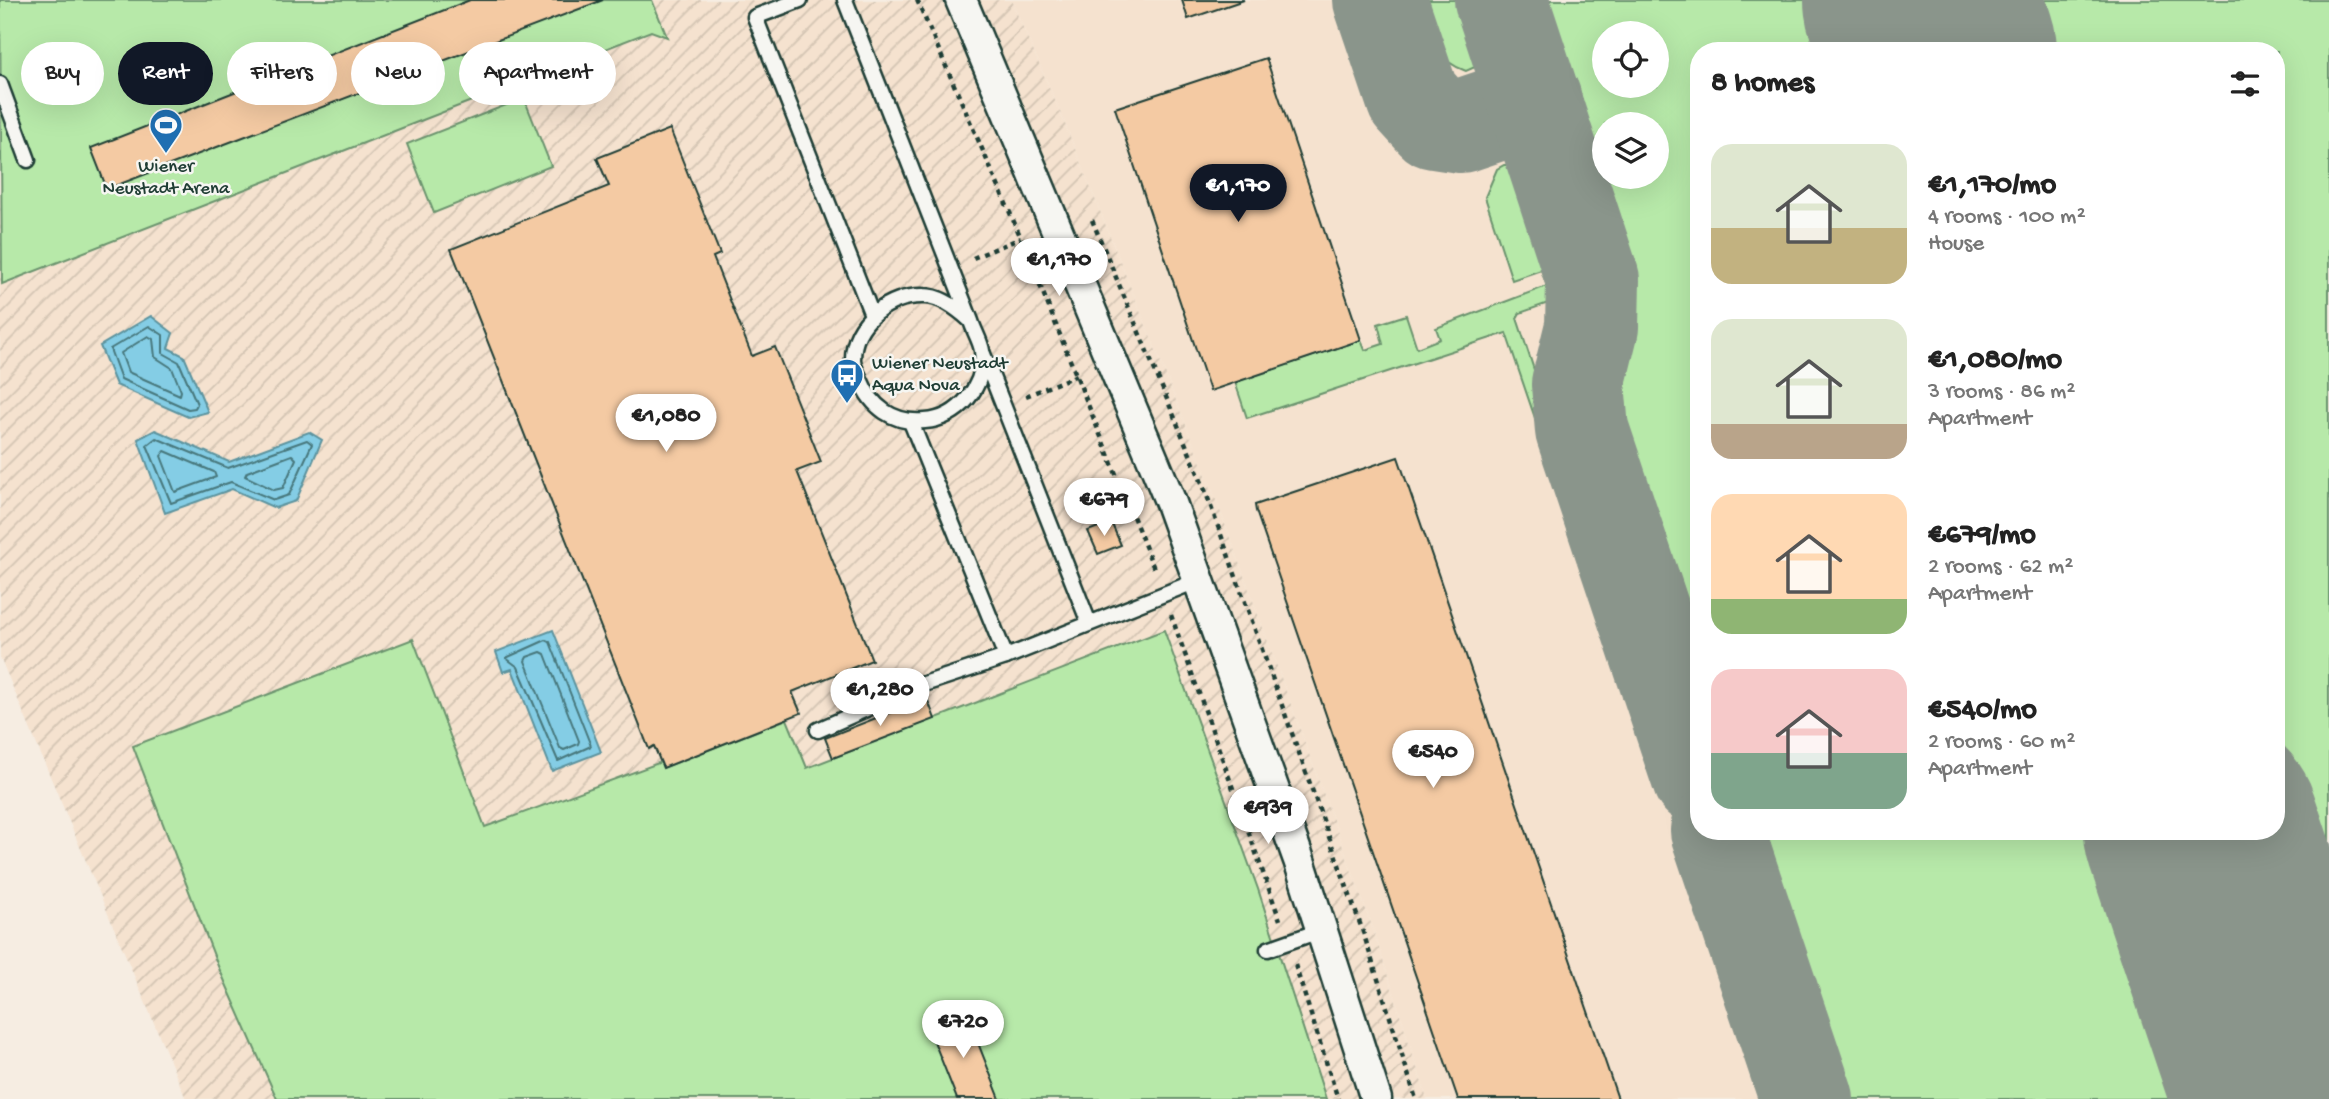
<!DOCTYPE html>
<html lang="en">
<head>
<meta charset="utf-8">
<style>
	:root { --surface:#fff; --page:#f6f6f6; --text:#222; --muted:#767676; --accent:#111827 }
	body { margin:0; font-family:"Gochi Hand",sans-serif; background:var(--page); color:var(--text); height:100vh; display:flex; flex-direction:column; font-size:26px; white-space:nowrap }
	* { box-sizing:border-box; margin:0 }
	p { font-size:23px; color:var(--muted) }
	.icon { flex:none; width:38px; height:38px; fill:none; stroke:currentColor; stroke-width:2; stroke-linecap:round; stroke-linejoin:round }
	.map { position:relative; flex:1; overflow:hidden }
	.side { position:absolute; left:1690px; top:42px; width:595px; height:798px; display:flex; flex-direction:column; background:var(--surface); border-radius:28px; box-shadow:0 7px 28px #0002 }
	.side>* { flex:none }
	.hud { position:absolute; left:21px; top:42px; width:665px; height:63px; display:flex; gap:14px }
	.controls { position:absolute; left:1592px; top:21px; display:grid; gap:14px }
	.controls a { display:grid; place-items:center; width:77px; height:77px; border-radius:50%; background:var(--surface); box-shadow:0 7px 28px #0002; font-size:35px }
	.price { position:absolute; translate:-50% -60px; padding:0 16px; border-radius:24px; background:#fff; color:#222; font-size:23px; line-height:46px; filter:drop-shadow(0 2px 4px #0008) }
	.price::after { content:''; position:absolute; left:50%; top:42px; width:21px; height:16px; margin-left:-10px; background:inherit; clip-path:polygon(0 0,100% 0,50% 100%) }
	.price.selected { background:var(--accent); color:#fff }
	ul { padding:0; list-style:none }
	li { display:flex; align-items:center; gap:21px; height:175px; padding:0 21px }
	li span { display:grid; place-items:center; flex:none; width:196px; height:140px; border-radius:21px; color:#555 }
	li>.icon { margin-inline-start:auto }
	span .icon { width:84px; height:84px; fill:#fffc; stroke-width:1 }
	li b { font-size:30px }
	h2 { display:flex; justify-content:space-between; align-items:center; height:84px; padding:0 21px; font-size:30px }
	.tag { padding:0 24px; border-radius:32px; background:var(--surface); box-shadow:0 7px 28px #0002; font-size:24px; line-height:63px }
	.tag.selected { background:var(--accent); color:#fff }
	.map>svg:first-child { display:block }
	.built { fill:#f5e2cf; fill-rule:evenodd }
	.industrial { fill:url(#industrial-furrows) }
	.green { fill:#b7e9a9; stroke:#6b936e; stroke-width:2; fill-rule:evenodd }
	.water { fill:#84cde5; stroke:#5c939e; stroke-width:2 }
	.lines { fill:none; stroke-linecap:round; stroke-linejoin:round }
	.shore { stroke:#47777b; stroke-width:2 }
	.taxiway { stroke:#8a958b; stroke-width:94 }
	.runway { stroke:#8a958b; stroke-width:236 }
	.building { fill:#f4caa3; stroke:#1f3d34; stroke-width:2 }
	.lane-casing { stroke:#1f3d34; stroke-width:19 }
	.street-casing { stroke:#1f3d34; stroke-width:35 }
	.path { stroke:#1f3d34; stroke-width:4.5; stroke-dasharray:5 5; stroke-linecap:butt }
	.lane { stroke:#f6f6f2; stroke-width:14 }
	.street { stroke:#f6f6f2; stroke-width:30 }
	.labels { text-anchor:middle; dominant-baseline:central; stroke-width:5; stroke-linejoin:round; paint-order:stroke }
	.poi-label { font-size:19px; fill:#1f3d34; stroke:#f6f6f2 }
</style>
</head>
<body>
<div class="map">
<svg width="2329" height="1099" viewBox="0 0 2329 1099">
	<defs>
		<pattern id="industrial-furrows" width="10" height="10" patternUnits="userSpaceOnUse" patternTransform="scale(1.75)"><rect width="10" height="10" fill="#f5e2cf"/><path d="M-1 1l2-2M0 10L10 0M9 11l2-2" fill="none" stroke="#d2c3b2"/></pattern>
	</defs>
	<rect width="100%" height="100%" fill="#f6ede2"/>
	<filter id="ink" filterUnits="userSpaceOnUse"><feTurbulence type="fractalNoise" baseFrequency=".0143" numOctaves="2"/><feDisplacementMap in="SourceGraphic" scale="14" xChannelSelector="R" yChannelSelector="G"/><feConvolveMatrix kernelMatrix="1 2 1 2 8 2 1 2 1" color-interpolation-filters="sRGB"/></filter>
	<g filter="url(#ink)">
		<path class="built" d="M1011,0H2329V1099H1427L1373,929L1218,505L1061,114ZM1605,33H1657V86H1605ZM1699,51H2277V831H1699ZM1605,124H1657V177H1605Z"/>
		<path class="industrial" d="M0,0H1011L1061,114L1218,505L1373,929L1427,1099H186L0,657Z"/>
		<g class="green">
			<path d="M0,0H652L667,37L651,31L2,284Z"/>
			<path d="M1419,0H1474L1487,37L1475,67L1466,71C1430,58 1430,33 1419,0Z"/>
			<path d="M1529,0H1859L1877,51H1699V696L1607,422L1623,384L1629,343L1626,288ZM1605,33H1657V86H1605ZM1605,124H1657V177H1605Z"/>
			<path d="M1986,0H2329V1018L2266,831H2277V51H2003Z"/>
			<path d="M524,98L551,166L434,213L407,144Z"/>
			<path d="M1504,165C1517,164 1525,171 1534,181C1546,217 1574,264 1554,301L1520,313L1517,318L1635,677L1631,683L1624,679L1506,333L1247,418L1235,382L1361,340L1365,350L1383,344L1378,324L1406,315L1417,348L1440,339L1436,328L1547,286L1541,270L1512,280L1485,197L1497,169Z"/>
			<path d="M1164,630L1258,889L1326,1099H277L218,966L133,746L413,639L485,827L661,762L663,768L787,719L807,768Z"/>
			<path d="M1745,831H2139L2229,1099H1835Z"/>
			<path d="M1682,833L1689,836L1778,1099H1765L1678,840Z"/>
		</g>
		<g class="water">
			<path d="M151,316L173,333L168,348L184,356L208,412L188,417L116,385L100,346Z"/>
			<path d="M155,430L229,462L309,432L322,440L296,501L275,508L232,489L165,513L138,439Z"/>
			<path d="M553,630L601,752L552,771L512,669L503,672L496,652Z"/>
		</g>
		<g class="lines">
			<g class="shore">
				<path d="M149,326L163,335V353L179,362L197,404L195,408L188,409L121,379L110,349Z"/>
				<path d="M148,336L153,339L155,357L172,368L181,391L180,395L128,372L121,353Z"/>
				<path d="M156,438L228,468L307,440L312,444L289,495L274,500L231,482L171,503L147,445Z"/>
				<path d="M165,451L214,472L216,477L175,492L161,456Z"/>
				<path d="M292,455L296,459L283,488L274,490L245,476L247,472Z"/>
				<path d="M546,640L550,642L591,746L558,761L518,667L506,658Z"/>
				<path d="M541,652L545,654L579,741L578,744L564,750L560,748L525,661L527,657Z"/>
			</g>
			<g class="taxiway">
				<path d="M1380,0L1413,98L1435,122L1461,126L1535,101"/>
				<path d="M1501,0L1593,280L1592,327L1578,384L1582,430L1699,779"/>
				<path d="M1717,831L1807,1099"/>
			</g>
			<g class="runway">
				<path d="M1922,0L1939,51"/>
				<path d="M2202,831L2292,1099"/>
			</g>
		</g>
		<g class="building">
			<path d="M470,0H603L107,189L91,148Z"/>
			<path d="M1182,0H1244L1188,19Z"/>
			<path d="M1266,58L1361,340L1210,391L1115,108Z"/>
			<path d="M670,129L720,254L713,257L752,356L775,347L821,462L797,471L872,660L792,692L801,713L663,768L654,746L649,749L451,249L609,186L597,158Z"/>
			<path d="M1398,457L1618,1099H1458L1256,511L1255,505Z"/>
			<path d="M1111,522L1121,545L1098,554L1088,531Z"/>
			<path d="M927,698L935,719L833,758L825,738Z"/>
			<path d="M967,1015L1000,1099H957L926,1021L935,1017L938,1027Z"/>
		</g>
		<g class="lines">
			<defs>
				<g id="lane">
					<path d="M800,0L755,17L872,315"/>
					<path d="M845,0C887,107 930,214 971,321C974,331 981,342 982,351C987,386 958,419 925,421C893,424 871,407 860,379C857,373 853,365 853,359C853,322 889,295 924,296C941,296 958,309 970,320"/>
					<path d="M0,84L28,160"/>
					<path d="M983,354L1089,623"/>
					<path d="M911,422L1006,657"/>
					<path d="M818,730L921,685L1006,657L1199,580"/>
					<path d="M1268,949L1322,930"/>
				</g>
				<path id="street" d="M961,0L1171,503L1299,860L1376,1099"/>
			</defs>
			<use href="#lane" class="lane-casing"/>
			<use href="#street" class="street-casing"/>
			<g class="path">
				<path d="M917,0L1021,238L1155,571"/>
				<path d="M1092,220L1205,490L1363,932L1416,1099"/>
				<path d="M973,258L1021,238"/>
				<path d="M1026,396L1077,375"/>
				<path d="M1171,615L1280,920"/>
				<path d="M1295,965L1338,1099"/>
			</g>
			<use href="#lane" class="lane"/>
			<use href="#street" class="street"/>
		</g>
	</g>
	<defs>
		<symbol id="stadium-pin" viewBox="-11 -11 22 30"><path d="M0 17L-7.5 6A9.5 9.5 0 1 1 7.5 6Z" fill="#1f6fb2" stroke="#f6f6f2"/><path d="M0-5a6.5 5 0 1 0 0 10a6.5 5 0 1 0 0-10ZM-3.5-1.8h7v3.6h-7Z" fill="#fff"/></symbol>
		<symbol id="bus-pin" viewBox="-11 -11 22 30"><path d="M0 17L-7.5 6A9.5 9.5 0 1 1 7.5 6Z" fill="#1f6fb2" stroke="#f6f6f2"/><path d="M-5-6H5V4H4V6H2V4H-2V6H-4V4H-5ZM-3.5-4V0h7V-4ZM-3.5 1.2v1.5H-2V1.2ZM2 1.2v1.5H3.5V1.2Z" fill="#fff"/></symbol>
	</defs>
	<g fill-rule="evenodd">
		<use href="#stadium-pin" x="147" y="106" width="38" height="52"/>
		<use href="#bus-pin" x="828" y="356" width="38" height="52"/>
	</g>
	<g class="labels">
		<g class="poi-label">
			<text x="166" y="167">Wiener<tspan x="166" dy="22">Neustadt Arena</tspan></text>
			<text x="872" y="364" text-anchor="start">Wiener Neustadt<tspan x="872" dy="22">Aqua Nova</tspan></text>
		</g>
	</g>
</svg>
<div class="controls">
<a><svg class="icon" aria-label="locate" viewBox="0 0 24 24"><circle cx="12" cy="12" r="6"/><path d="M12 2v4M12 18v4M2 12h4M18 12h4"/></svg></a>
<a><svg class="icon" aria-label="layers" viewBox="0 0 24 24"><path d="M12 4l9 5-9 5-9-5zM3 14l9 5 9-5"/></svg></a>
</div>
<b class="price selected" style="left:1238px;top:224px">€1,170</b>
<b class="price" style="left:1059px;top:298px">€1,170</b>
<b class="price" style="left:666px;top:454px">€1,080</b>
<b class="price" style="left:1104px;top:538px">€679</b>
<b class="price" style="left:880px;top:728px">€1,280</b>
<b class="price" style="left:1433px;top:790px">€540</b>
<b class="price" style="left:1268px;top:846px">€939</b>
<b class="price" style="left:963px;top:1060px">€720</b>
<div class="hud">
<a class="tag">Buy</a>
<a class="tag selected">Rent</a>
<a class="tag">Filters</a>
<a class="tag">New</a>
<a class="tag">Apartment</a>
</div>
<section class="side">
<h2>8 homes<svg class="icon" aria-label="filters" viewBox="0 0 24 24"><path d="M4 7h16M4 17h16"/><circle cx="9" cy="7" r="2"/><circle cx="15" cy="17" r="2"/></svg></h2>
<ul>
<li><span style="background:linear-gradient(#dfe7d0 60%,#c2b280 0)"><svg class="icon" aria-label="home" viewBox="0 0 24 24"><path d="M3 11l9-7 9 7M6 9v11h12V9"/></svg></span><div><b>€1,170/mo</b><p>4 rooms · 100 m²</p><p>House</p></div></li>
<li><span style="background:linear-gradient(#dfe7d0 75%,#b9a48a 0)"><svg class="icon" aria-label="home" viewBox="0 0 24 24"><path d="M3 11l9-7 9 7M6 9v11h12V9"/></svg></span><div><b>€1,080/mo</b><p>3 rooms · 86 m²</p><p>Apartment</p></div></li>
<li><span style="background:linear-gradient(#ffd9b3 75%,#8fb573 0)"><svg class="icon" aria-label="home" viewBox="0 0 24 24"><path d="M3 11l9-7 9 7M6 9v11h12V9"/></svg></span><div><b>€679/mo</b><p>2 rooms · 62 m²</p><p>Apartment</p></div></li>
<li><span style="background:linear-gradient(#f6c9c9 60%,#7fa58c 0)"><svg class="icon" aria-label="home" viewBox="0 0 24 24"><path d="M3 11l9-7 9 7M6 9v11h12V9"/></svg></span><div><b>€540/mo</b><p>2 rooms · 60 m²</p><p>Apartment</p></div></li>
</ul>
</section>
</div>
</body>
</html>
